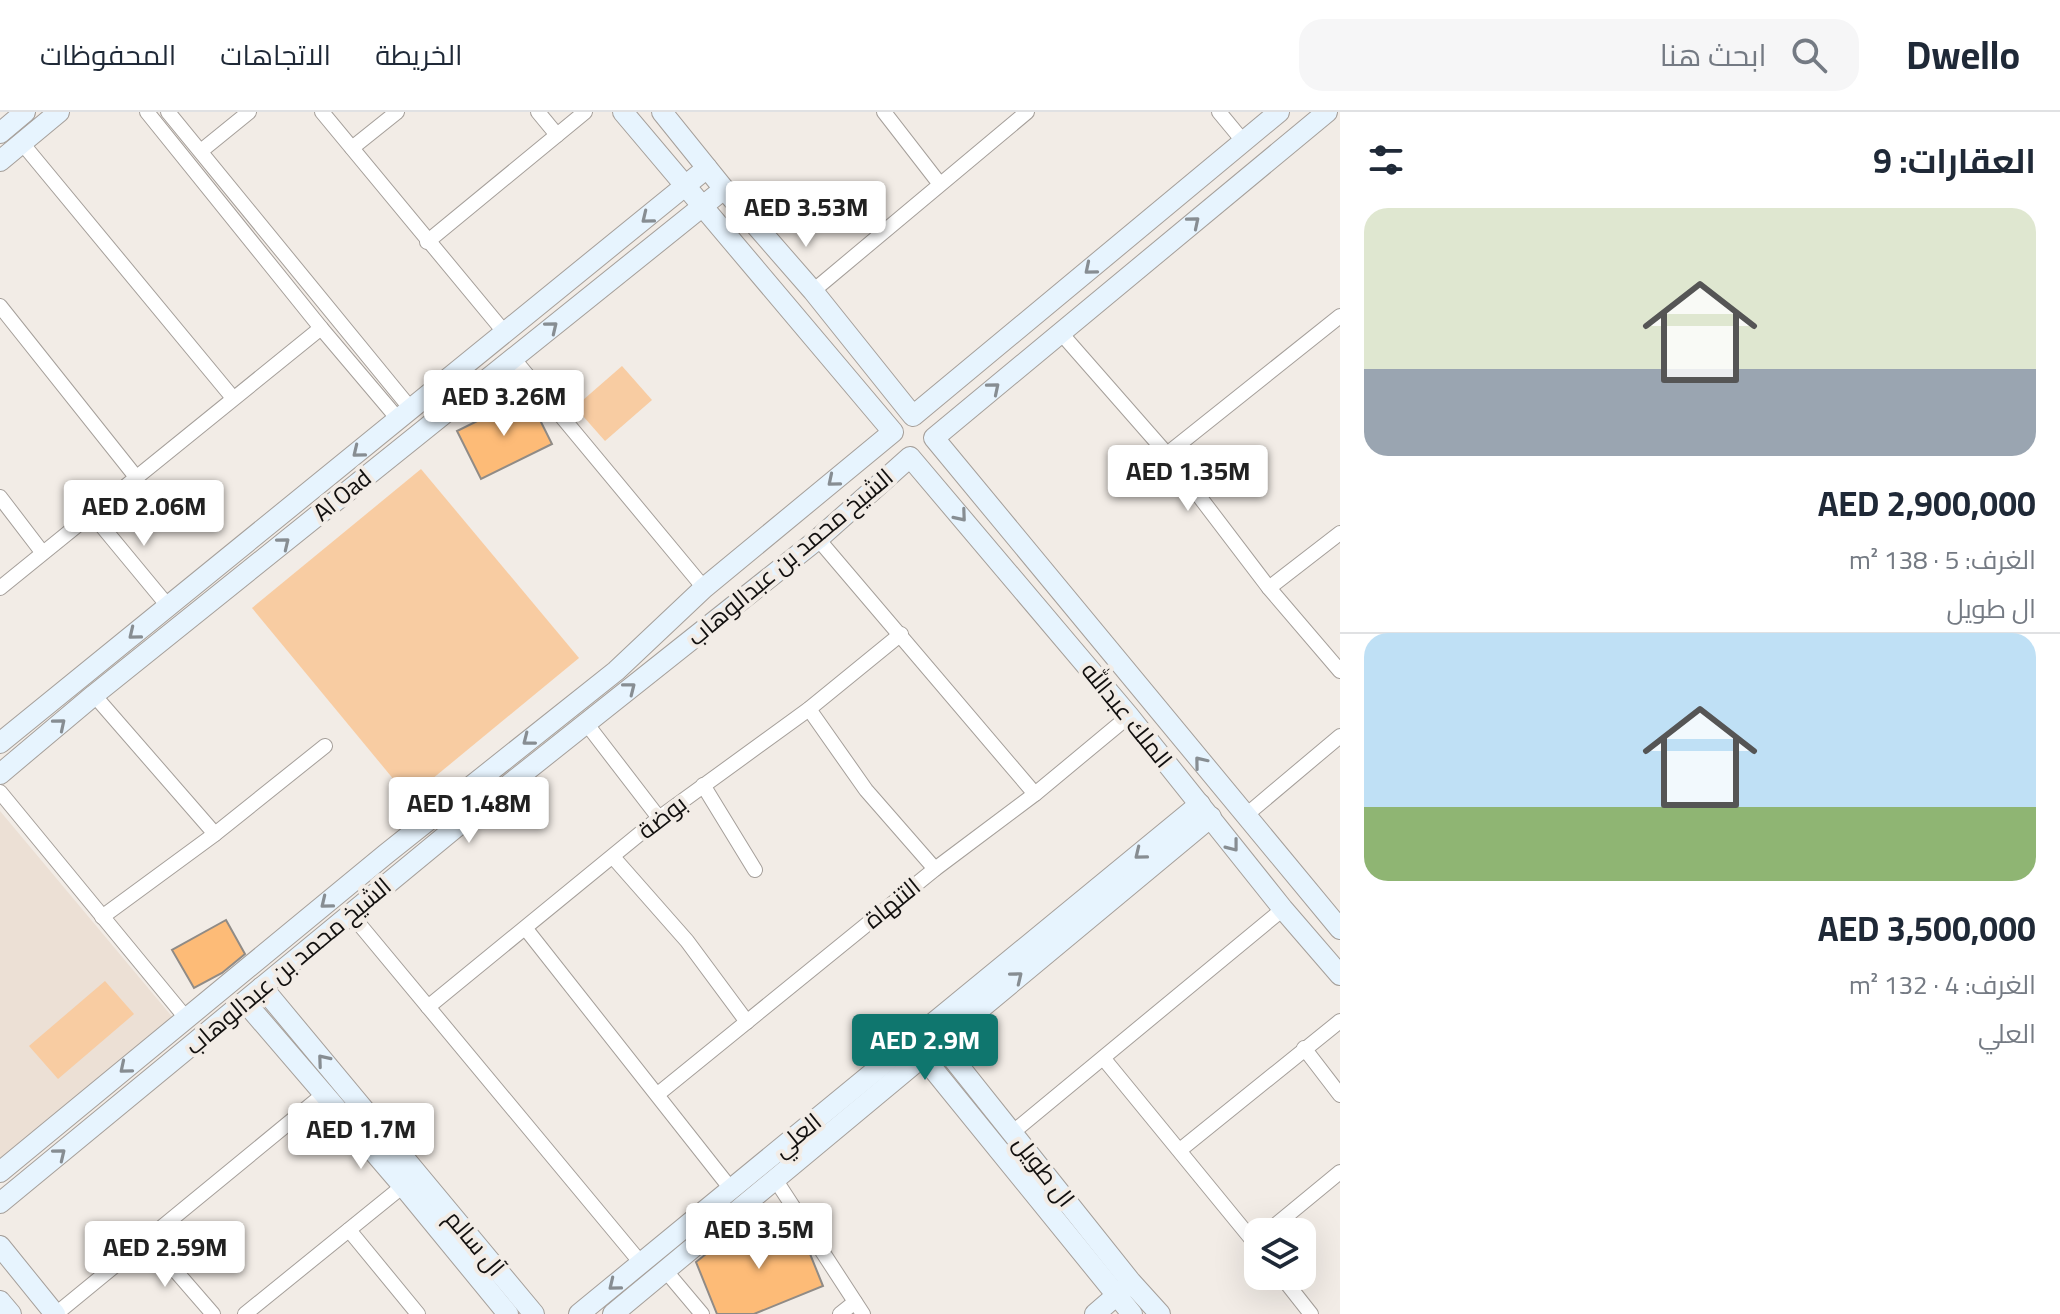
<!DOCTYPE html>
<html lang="ar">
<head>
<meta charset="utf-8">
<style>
	:root { --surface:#fff; --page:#f6f6f7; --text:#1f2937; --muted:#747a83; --line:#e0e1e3; --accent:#0f766e }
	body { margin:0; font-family:Georgia,Cairo,serif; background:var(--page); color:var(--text); direction:rtl; height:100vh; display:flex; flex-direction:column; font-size:30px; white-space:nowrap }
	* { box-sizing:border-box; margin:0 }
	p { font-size:26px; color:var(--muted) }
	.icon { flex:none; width:44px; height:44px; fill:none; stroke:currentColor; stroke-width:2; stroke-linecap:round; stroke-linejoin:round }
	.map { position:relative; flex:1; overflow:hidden; direction:ltr }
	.sheet { display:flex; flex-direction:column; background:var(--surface); width:720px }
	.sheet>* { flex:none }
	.tools { position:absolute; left:1244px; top:1106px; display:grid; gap:16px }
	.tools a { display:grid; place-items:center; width:72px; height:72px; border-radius:16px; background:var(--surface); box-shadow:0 8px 32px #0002; font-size:40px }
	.price { position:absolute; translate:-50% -68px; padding:0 18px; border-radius:8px; background:#fff; color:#222; font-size:26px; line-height:52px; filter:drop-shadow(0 2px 4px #0008) }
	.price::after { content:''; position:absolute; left:50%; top:48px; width:24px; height:18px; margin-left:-12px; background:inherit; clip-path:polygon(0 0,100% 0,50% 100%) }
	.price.on { background:var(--accent); color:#fff }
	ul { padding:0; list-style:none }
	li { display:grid; align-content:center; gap:16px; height:424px; padding:0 24px }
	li+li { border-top:2px solid var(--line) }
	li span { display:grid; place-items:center; height:248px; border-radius:24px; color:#555 }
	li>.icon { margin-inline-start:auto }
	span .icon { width:144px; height:144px; fill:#fffc; stroke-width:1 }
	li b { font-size:34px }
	h2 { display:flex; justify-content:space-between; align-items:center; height:96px; padding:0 24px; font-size:34px }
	header { display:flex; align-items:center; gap:48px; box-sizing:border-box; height:112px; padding:0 40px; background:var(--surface); border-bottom:2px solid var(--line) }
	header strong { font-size:38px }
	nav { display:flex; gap:44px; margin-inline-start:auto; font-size:28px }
	.search { width:560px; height:72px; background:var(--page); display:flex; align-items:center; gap:20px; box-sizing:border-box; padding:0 28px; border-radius:24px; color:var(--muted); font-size:30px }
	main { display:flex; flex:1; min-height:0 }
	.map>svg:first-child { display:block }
	.built { fill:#ece0d5 }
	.green { fill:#f8cca2 }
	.building { fill:#fdbb77; stroke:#908b86; stroke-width:2 }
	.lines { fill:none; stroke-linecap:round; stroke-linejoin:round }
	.street-casing { stroke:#a59f9a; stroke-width:16 }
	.secondary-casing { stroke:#a59f9a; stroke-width:22 }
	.street { stroke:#fff; stroke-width:14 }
	.secondary { stroke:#e7f4fe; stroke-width:20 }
	.oneway { stroke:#878d92 }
	.labels { text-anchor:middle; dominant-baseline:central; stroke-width:8; stroke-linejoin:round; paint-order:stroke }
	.street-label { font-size:24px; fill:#12100f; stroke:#f2ece6 }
</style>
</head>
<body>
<header>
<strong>Dwello</strong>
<div class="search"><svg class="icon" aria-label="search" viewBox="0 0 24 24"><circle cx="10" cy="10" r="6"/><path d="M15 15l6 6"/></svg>ابحث هنا</div>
<nav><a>الخريطة</a><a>الاتجاهات</a><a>المحفوظات</a></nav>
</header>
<main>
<section class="sheet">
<h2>العقارات: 9<svg class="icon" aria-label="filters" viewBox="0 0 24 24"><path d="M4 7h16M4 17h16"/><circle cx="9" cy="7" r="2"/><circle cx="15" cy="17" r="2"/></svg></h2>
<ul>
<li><span style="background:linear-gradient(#dfe7d0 65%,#9aa5b1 0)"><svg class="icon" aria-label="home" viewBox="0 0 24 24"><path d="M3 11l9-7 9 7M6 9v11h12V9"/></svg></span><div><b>AED 2,900,000</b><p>الغرف: 5 · 138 m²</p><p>ال طويل</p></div></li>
<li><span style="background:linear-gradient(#bfe0f5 70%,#8fb573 0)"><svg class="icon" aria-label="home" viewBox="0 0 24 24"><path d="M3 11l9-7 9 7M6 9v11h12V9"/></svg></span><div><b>AED 3,500,000</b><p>الغرف: 4 · 132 m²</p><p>العلي</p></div></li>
</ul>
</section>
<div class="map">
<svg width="1340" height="1202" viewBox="0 0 1340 1202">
	<rect width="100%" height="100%" fill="#f2ece6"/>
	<path class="built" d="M0,699L174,907L0,1051Z"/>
	<g class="green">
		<path d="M622,254L652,288L605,329L575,295Z"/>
		<path d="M421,357L579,546L409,686L252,496Z"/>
		<path d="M105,869L134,902L58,967L29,934Z"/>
	</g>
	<g class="building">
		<path d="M528,284L552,332L481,367L457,319Z"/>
		<path d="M226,808L245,842L222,861L194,876L172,838Z"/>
		<path d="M789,1106L806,1132L823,1174L754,1202H717L696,1150L711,1138Z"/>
	</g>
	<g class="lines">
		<defs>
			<g id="street">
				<path d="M147,0L321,216L398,307"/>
				<path d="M168,0L411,297"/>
				<path d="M322,0L505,221"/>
				<path d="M538,0L557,23"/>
				<path d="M884,0L939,71"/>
				<path d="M1219,0L1243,29"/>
				<path d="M22,31L233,286"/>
				<path d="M352,36L397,0"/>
				<path d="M201,39L249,0"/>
				<path d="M427,130L585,0"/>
				<path d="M813,179L1027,0"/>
				<path d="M0,194L136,365"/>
				<path d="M1060,220L1167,342L1269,476L1340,559"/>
				<path d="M513,246L704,476"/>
				<path d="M1167,342L1340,204"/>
				<path d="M0,385L42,440"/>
				<path d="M91,401L168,494"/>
				<path d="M818,427L1035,682"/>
				<path d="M0,476L321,216"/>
				<path d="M1269,476L1340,421"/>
				<path d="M94,583L215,722"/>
				<path d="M809,597L866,678L935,757"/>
				<path d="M586,611L659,706"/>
				<path d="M703,673L755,758"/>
				<path d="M0,680L186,906"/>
				<path d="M1245,704L1340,624"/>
				<path d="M613,745L687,829L747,910"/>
				<path d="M350,801L641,1151"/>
				<path d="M102,805L215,722L325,634"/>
				<path d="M526,817L731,1077"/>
				<path d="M428,895L659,706L809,597L901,522"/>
				<path d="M1304,936L1340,983"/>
				<path d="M1104,947L1258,1135"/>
				<path d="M658,982L935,757L1035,682L1129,604"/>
				<path d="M1013,1020L1283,797"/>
				<path d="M1180,1038L1340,909"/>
				<path d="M775,1067L863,1202"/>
				<path d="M349,1118L418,1202"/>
				<path d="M1267,1120L1340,1060"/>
				<path d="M147,1126L213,1202"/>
				<path d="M665,1158L702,1202"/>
				<path d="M1281,1164L1311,1202"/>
				<path d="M56,1202L324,982"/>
				<path d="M245,1202L403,1074"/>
				<path d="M840,1202L855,1190"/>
			</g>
			<g id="secondary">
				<path d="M662,0L724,77L813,179L913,304L1279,0"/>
				<path d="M1327,0L934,326L1340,817"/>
				<path d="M0,21L25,0"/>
				<path d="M0,49L59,0"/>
				<path d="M0,631L707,56"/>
				<path d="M0,662L94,583L724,77"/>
				<path d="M262,875L534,1202"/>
				<path d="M245,890L403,1074L508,1202"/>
				<path d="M931,919L1131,1170L1160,1202"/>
				<path d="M916,936L1132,1202"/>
				<path d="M0,1060L386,742L616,559L704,476L893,320L623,0"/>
				<path d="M0,1091L472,702L818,427L910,345L1129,604L1283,797L1340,863"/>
				<path d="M0,1134L55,1202"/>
				<path d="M0,1189L11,1202"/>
				<path d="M579,1202L1200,692"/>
				<path d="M613,1202L1211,705"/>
				<path d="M1095,1202L1125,1176"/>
			</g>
		</defs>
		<use href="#street" class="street-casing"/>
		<use href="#secondary" class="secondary-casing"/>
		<use href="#street" class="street"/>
		<use href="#secondary" class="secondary"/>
	</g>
	<defs><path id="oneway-chevron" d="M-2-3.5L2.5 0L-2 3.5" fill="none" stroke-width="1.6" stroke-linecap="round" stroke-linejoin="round" transform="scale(2)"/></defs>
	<g class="oneway">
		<use href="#oneway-chevron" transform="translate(647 106) rotate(141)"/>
		<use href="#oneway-chevron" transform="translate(1194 110) rotate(-40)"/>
		<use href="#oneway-chevron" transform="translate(1090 157) rotate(140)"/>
		<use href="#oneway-chevron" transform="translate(552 215) rotate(-39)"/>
		<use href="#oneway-chevron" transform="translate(994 276) rotate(-40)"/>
		<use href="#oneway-chevron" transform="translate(358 340) rotate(141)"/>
		<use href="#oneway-chevron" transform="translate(833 369) rotate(140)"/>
		<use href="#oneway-chevron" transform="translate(961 404) rotate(50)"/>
		<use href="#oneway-chevron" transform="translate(284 431) rotate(-39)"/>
		<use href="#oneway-chevron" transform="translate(134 522) rotate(141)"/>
		<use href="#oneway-chevron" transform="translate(630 576) rotate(-38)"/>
		<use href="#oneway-chevron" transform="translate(60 612) rotate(-40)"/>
		<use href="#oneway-chevron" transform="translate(528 628) rotate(142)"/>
		<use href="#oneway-chevron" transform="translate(1200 650) rotate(-129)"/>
		<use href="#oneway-chevron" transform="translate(1233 734) rotate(52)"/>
		<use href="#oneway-chevron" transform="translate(1140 742) rotate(141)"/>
		<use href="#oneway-chevron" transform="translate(326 791) rotate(141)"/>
		<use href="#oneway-chevron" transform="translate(1017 865) rotate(-39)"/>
		<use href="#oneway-chevron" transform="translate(323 948) rotate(-130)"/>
		<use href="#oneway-chevron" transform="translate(125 956) rotate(140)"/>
		<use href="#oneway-chevron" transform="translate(60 1042) rotate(-39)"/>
		<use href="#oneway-chevron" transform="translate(614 1173) rotate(141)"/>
	</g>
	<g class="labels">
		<g class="street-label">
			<text transform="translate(342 383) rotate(-39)">Al Oad</text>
			<text transform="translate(790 445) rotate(-40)">الشيخ محمد بن عبدالوهاب</text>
			<text transform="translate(1127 603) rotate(51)">الملك عبدالله</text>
			<text transform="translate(662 705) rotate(-38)">بوضة</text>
			<text transform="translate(892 791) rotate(-39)">التنهاة</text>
			<text transform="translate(288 854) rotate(-40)">الشيخ محمد بن عبدالوهاب</text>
			<text transform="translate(797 1023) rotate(-39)">العلي</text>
			<text transform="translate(1044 1059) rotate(52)">ال طويل</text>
			<text transform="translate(475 1131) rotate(50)">آل سالم</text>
		</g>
	</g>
</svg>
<div class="tools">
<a><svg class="icon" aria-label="layers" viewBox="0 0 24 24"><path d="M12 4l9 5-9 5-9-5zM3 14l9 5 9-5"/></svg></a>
</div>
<b class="price" style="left:806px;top:137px">AED 3.53M</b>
<b class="price" style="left:504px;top:326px">AED 3.26M</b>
<b class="price" style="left:1188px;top:401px">AED 1.35M</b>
<b class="price" style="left:144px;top:436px">AED 2.06M</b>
<b class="price" style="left:469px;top:733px">AED 1.48M</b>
<b class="price on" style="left:925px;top:970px">AED 2.9M</b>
<b class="price" style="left:361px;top:1059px">AED 1.7M</b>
<b class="price" style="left:759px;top:1159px">AED 3.5M</b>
<b class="price" style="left:165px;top:1177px">AED 2.59M</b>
</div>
</main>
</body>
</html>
